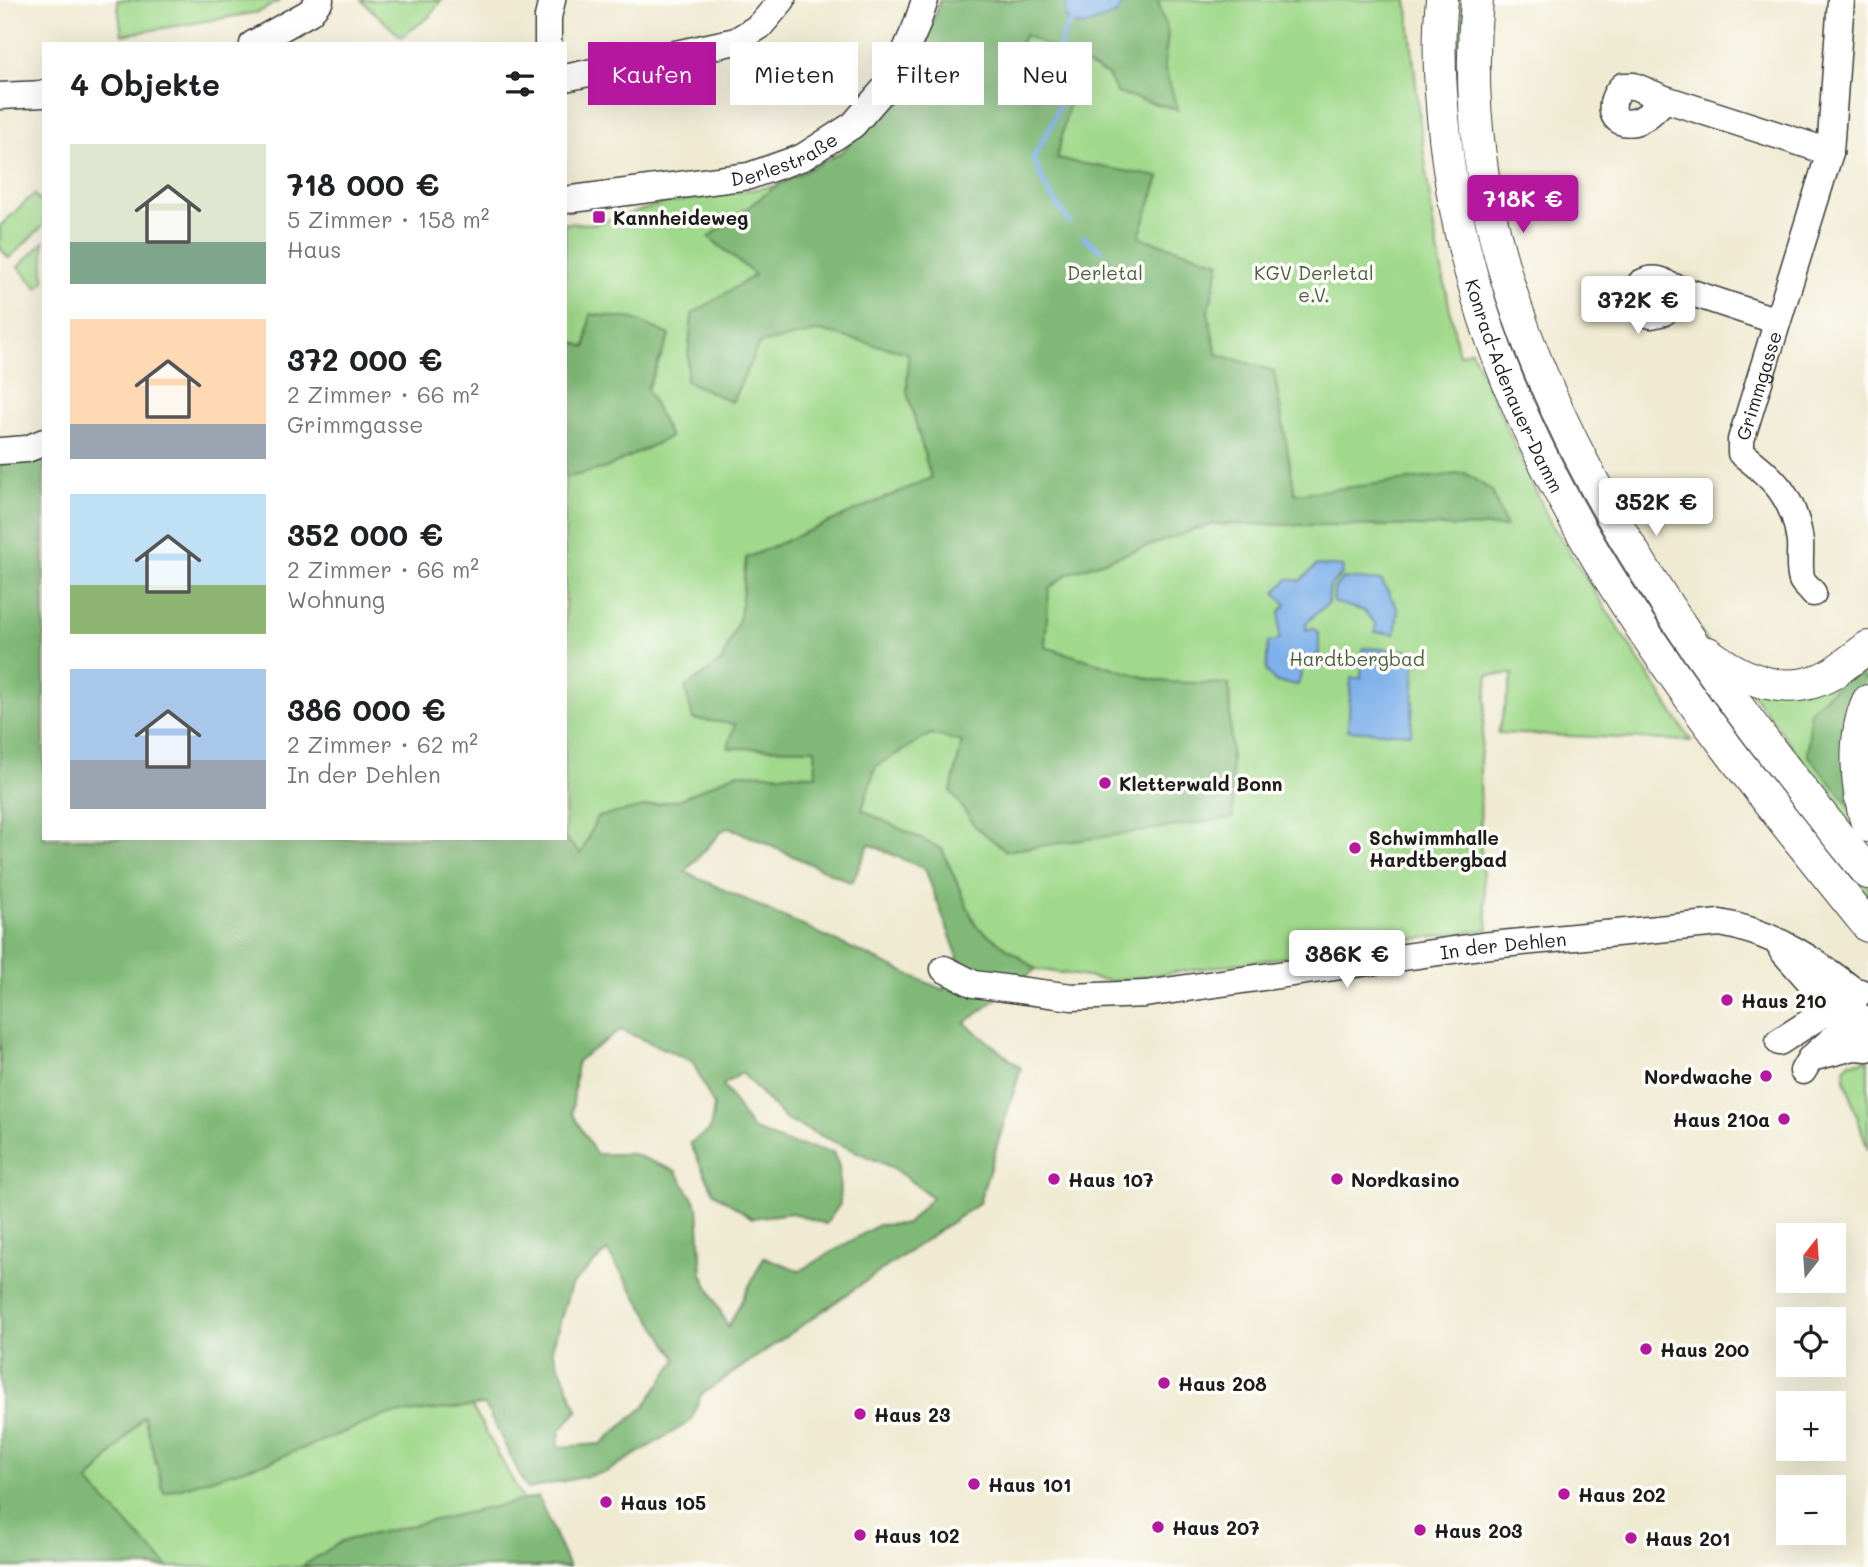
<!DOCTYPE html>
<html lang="de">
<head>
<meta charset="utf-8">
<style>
	:root { --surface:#fff; --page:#f2f2f2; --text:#202124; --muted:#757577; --accent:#b5179e }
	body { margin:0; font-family:Mali,sans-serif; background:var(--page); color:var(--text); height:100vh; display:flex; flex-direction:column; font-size:26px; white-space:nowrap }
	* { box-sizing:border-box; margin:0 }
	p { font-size:23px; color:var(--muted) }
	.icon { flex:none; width:38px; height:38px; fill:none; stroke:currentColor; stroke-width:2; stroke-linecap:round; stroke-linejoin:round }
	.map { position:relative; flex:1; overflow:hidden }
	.sheet { position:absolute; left:42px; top:42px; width:525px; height:798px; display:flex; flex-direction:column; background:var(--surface); border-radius:0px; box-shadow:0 7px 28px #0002 }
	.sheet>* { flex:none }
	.guide { position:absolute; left:588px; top:42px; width:665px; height:63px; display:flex; gap:14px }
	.needle { width:46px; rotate:17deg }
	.fabs { position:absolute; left:1776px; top:1223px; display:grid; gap:14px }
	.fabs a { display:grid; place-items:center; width:70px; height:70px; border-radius:0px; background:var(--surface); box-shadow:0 7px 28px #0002; font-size:35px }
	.price { position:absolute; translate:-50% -60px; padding:0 16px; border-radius:7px; background:#fff; color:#222; font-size:23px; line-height:46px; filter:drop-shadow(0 2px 4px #0008) }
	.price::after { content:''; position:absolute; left:50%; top:42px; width:21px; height:16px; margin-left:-10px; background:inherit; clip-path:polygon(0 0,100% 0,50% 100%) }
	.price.selected { background:var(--accent); color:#fff }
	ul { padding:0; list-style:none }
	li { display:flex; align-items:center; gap:21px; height:175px; padding:0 28px }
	li span { display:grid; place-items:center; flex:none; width:196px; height:140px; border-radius:0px; color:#555 }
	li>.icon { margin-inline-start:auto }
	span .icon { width:84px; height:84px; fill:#fffc; stroke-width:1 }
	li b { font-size:30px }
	h2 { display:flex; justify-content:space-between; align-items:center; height:84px; padding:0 28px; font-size:30px }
	.pill { padding:0 24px; border-radius:0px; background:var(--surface); box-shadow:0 7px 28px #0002; font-size:24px; line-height:63px }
	.pill.selected { background:var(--accent); color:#fff }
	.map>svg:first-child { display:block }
	.green { fill:#a0d98b; stroke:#5e7a54; stroke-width:2 }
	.forest { fill:#80b977; stroke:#4e6a4a; stroke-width:2; fill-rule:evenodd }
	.water { fill:#7eb0ea; stroke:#4d6683; stroke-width:2 }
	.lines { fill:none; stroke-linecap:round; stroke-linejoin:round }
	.stream { stroke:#7eb0ea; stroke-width:5 }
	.minor-casing { stroke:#3c3b37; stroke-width:29 }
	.major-casing { stroke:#3c3b37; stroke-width:34 }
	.minor { stroke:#fff; stroke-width:26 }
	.major { stroke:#fff; stroke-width:32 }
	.poi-dot { fill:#b5179e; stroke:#fdfcf7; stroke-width:2.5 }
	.labels { text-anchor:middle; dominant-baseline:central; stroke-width:7; stroke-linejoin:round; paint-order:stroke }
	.street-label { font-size:19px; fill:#1c1c1c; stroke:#fdfcf7 }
	.poi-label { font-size:19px; font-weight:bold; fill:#1c1c1c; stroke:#fdfcf7; text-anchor:start }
	.park-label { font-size:19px; fill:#4a5e43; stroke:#fdfcf7 }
</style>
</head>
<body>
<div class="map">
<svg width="1868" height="1567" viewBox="0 0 1868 1567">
	<rect width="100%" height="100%" fill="#fdfcf7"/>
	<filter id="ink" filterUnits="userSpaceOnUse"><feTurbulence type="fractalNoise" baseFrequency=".0143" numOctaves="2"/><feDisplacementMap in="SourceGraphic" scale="14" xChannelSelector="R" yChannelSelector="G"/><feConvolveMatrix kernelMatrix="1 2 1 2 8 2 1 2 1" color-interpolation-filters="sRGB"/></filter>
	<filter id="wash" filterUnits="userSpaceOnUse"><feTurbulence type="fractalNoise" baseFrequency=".00686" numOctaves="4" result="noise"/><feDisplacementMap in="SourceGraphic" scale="28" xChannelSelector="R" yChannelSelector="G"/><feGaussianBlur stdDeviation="1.57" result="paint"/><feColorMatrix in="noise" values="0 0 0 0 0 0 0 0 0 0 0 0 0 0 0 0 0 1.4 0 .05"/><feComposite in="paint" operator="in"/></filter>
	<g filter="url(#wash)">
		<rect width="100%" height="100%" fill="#efead1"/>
		<g class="green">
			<path d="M117,0H281L259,12L122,35Z"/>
			<path d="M361,0H441L429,17L401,37Z"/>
			<path d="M940,0H1407L1421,131L1434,230L1459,355L1471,350L1550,522L1691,741L1498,733L1513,674L1488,675L1480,761L1481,857L1488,929L1112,981L1036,969L976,926L942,849L796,799L700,832L654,891L492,858L456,1377L542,1534L476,1567H0L44,838H565V223L595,224L665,203L775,186L840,153L888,107L926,44Z"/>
			<path d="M1452,0H1466L1523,361L1868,887V910L1694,687L1547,447L1473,248L1450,47Z"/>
			<path d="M34,194L44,205V225L9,258L0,248V226Z"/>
			<path d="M44,242V282L38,288L18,267Z"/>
			<path d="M1868,658V677L1866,680L1854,671L1849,805L1868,849L1853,837L1825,790L1748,688Z"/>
			<path d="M1865,1057L1868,1058V1150L1845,1079L1844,1068L1850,1062L1864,1061Z"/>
		</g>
		<g class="forest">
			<path d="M940,0H1158L1168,34L1164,66L1178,110L1117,93L1108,75L1025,35L1001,76L1070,97L1057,159L1159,177L1139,237L1220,262L1208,313L1217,354L1274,371L1295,494L1465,473L1492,491L1506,527L1212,524L1067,574L1049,589L1045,647L1150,679L1168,682L1229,684L1233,818L1006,851L975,826L951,791L962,742L931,734L876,766L862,810L942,849L976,926L1036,969L965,1023L1021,1068L979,1203L701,1395L691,1421L606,1472L527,1489L485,1405L387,1415L271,1461L164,1493L144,1416L88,1482L168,1567H0V464L44,453V838H565L581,854L597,817L681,799L736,773L816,775L815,749L728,748L735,724L693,719L685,688L722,661L740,617L746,558L931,478L907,392L908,353L820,331L759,344L732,402L686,381L692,314L755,275L709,237L776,186L840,153L888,107L926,44ZM729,827L852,883L869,844L925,869L958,957L943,990L685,872L722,831ZM621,1030L692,1061L714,1106L710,1130L690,1143L714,1193L752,1218L792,1213L826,1224L840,1204L839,1166L833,1152L785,1142L752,1129L723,1085L742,1073L786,1120L893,1168L932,1197L907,1224L878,1225L800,1271L764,1257L728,1327L702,1274L698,1207L676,1171L633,1154H596L572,1113L577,1061ZM607,1251L677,1359L644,1407L601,1444L558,1447L560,1430L578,1411L552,1349L571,1285Z"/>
			<path d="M590,314L634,319L670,335L647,389L670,437L606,468L565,478V339L586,347Z"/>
			<path d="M1854,671L1866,680L1848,726L1849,805L1808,755L1810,710Z"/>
			<path d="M538,1497L569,1567H301L342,1541Z"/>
		</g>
		<g class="water">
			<path d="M1067,0H1125L1117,14L1084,26L1070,23L1065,15Z"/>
			<path d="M1317,565L1343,567L1342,574L1330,586L1328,603L1306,623V630L1313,628L1319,634V655L1299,662L1301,675L1298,685L1275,682L1266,671L1268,642L1279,640L1280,611L1286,605L1275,592L1288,579L1300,581Z"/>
			<path d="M1344,578L1382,581L1398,610L1395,634L1375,632L1376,624L1364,611L1333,602L1334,588Z"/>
			<path d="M1363,648L1416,651L1411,734L1348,730L1351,678H1361Z"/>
		</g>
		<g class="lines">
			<g class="stream">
				<path d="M1069,222L1046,188L1033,157C1048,134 1059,115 1062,86C1065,63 1051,37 1075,20"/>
				<path d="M1083,237L1101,250"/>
			</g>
		</g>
	</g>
	<g filter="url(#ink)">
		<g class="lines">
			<defs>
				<g id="minor">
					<path d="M253,44L310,12L320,0"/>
					<path d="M548,44V17L552,0"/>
					<path d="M565,78L736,41L760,26L782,0"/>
					<path d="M0,96L44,94"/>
					<path d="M1665,99C1656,108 1647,119 1634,122C1610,127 1606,101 1623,86H1634L1665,99L1830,152"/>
					<path id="s1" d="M565,200L749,176L803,157L853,125L893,79L916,27L925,0"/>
					<path d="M1668,285C1660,278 1650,278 1641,283L1635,300L1640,310L1651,315L1664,312L1671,299L1668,285L1777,321"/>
					<path d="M0,451L27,449L44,442"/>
					<path id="s2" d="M1813,593C1810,589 1804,584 1802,580C1798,570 1801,553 1800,542C1795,498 1774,478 1741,453V440L1830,152L1841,0"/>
					<path d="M1782,950L1816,988L1845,1007"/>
					<path id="s3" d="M944,969L974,984L1072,997L1145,994L1481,946L1720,923C1774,932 1816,961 1858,994"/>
					<path d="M1779,1042L1827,1011L1845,1007L1860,992"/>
					<path d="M1815,1057L1854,1047L1868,1048"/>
					<path d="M1803,1071L1810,1059L1845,1028V1007"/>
				</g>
				<g id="major">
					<path id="s4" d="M1442,0C1437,45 1440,92 1445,137C1477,444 1681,695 1868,926"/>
					<path d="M1477,0C1444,330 1672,632 1868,873"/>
					<path d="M1708,653C1744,681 1790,699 1833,673C1845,665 1856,656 1868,647"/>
					<path d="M1868,701C1852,735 1856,792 1868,826"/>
					<path d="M1845,1007L1868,1029"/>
				</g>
			</defs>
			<use href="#minor" class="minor-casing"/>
			<use href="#major" class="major-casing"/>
			<use href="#minor" class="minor"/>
			<use href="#major" class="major"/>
		</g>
	</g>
	<g class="poi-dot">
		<rect x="592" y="210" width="14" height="14" rx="3.5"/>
		<circle cx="1105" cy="783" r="7"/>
		<circle cx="1355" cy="848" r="7"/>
		<circle cx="1727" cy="1000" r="7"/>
		<circle cx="1766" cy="1076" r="7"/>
		<circle cx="1784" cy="1119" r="7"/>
		<circle cx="1054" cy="1179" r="7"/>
		<circle cx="1337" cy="1179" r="7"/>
		<circle cx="1646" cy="1349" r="7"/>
		<circle cx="1164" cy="1383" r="7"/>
		<circle cx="860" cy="1414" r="7"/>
		<circle cx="974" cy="1484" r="7"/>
		<circle cx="1564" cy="1494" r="7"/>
		<circle cx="606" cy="1502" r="7"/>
		<circle cx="1158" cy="1527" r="7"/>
		<circle cx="1420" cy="1530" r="7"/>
		<circle cx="860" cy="1535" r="7"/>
		<circle cx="1631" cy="1538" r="7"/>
	</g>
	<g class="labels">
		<g class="street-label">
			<text stroke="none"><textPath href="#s1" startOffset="224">Derlestraße</textPath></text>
			<text stroke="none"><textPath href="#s4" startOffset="397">Konrad-Adenauer-Damm</textPath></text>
			<text stroke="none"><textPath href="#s2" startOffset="236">Grimmgasse</textPath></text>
			<text stroke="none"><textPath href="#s3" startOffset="567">In der Dehlen</textPath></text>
		</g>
		<g class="poi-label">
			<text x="613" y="217">Kannheideweg</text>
			<text x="1119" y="783">Kletterwald Bonn</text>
			<text x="1369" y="837">Schwimmhalle<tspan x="1369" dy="22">Hardtbergbad</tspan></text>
			<text x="1741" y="1000">Haus 210</text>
			<text x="1752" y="1076" text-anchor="end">Nordwache</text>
			<text x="1770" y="1119" text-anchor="end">Haus 210a</text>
			<text x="1068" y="1179">Haus 107</text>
			<text x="1351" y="1179">Nordkasino</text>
			<text x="1660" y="1349">Haus 200</text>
			<text x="1178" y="1383">Haus 208</text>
			<text x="874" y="1414">Haus 23</text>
			<text x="988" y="1484">Haus 101</text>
			<text x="1578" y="1494">Haus 202</text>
			<text x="620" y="1502">Haus 105</text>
			<text x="1172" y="1527">Haus 207</text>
			<text x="1434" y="1530">Haus 203</text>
			<text x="874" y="1535">Haus 102</text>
			<text x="1645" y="1538">Haus 201</text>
		</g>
		<g class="park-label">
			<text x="1105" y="272">Derletal</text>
			<text x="1314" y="272">KGV Derletal<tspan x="1314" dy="22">e.V.</tspan></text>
			<text x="1357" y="658">Hardtbergbad</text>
		</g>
	</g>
</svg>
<div class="fabs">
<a><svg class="needle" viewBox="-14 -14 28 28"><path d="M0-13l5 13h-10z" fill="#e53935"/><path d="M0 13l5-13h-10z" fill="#757577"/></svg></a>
<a><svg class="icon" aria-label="locate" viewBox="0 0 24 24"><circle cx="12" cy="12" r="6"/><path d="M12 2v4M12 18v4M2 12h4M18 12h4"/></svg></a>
<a>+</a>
<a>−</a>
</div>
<b class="price selected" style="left:1523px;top:235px">718K €</b>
<b class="price" style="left:1638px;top:336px">372K €</b>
<b class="price" style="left:1656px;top:538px">352K €</b>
<b class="price" style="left:1347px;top:990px">386K €</b>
<div class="guide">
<a class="pill selected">Kaufen</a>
<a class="pill">Mieten</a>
<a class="pill">Filter</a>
<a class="pill">Neu</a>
</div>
<section class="sheet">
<h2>4 Objekte<svg class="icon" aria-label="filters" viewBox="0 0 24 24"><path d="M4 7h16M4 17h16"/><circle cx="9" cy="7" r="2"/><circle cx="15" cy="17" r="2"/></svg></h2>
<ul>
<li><span style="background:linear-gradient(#dfe7d0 70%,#7fa58c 0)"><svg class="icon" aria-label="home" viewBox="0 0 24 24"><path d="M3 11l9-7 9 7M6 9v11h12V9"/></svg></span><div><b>718 000 €</b><p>5 Zimmer · 158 m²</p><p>Haus</p></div></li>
<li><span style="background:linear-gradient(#ffd9b3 75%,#9aa5b1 0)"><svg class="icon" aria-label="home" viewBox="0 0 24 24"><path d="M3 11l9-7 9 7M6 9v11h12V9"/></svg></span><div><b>372 000 €</b><p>2 Zimmer · 66 m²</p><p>Grimmgasse</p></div></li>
<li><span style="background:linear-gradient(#bfe0f5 65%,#8fb573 0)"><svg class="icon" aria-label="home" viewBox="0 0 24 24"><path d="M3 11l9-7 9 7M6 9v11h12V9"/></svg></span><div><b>352 000 €</b><p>2 Zimmer · 66 m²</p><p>Wohnung</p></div></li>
<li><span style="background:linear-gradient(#a9c7e8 65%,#9aa5b1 0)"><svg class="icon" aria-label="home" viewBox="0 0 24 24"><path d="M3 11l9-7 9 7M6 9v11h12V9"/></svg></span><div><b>386 000 €</b><p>2 Zimmer · 62 m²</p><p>In der Dehlen</p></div></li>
</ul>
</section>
</div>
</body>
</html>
